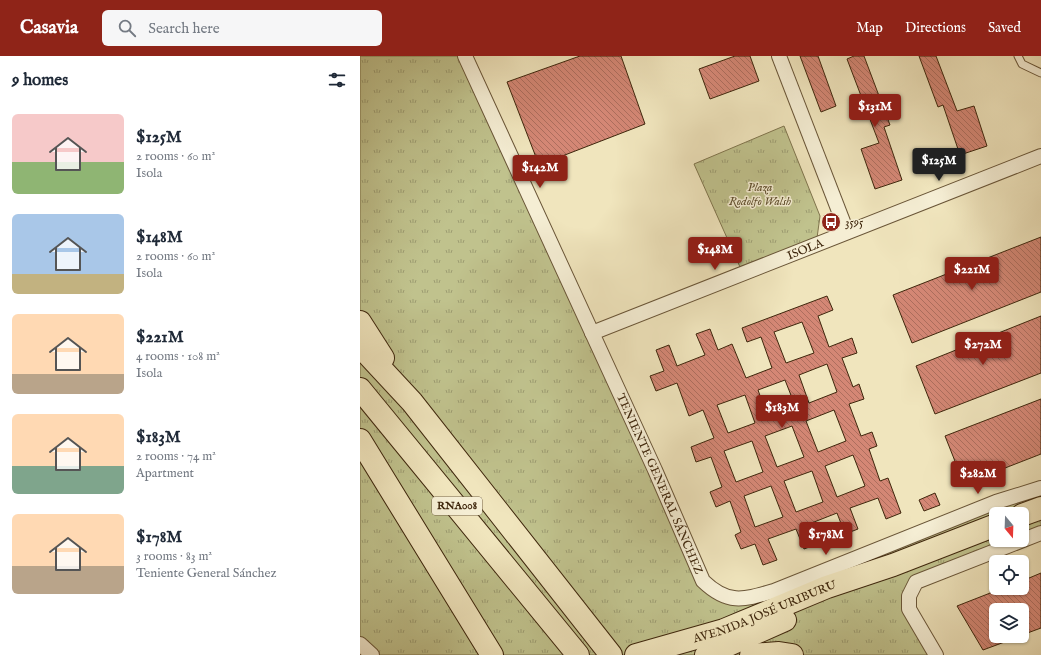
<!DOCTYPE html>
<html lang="en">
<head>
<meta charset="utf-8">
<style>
	:root { --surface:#fff; --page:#f6f6f7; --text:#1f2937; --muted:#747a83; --accent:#8f2418 }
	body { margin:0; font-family:"IM FELL English",serif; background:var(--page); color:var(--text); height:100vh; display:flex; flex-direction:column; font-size:15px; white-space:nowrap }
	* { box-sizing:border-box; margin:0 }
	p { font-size:13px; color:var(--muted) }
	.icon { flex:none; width:22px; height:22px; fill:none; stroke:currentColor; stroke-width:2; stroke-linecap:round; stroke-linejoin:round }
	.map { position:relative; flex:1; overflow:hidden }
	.sheet { display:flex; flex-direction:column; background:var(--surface); width:360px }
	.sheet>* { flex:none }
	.needle { width:26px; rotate:161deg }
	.fabs { position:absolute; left:629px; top:451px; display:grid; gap:8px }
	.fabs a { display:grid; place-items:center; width:40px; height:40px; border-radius:6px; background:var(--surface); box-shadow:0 1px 3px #0004; font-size:20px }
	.price { position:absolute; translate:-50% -34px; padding:0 9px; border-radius:4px; background:var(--accent); color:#fff; font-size:13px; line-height:26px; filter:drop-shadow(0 1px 2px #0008) }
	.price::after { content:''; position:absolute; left:50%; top:24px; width:12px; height:9px; margin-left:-6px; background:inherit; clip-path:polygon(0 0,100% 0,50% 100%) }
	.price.active { background:#222; color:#fff }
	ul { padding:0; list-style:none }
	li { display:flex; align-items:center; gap:12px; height:100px; padding:0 12px }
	li span { display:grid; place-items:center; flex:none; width:112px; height:80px; border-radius:6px; color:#555 }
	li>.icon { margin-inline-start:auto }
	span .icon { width:48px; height:48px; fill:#fffc; stroke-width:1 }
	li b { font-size:17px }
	h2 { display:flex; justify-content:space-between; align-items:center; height:48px; padding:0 12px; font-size:17px }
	header { display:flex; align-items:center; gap:24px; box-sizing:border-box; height:56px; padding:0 20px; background:var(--accent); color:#fff }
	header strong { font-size:19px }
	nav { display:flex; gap:22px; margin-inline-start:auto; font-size:14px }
	.search { width:280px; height:36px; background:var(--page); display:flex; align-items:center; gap:10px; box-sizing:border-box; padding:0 14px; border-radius:6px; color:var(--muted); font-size:15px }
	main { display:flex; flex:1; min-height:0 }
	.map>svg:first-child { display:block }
	.grass { fill:url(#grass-tufts); stroke:#7f744c; fill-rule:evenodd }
	.building { fill:url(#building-back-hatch); stroke:#3e260c; fill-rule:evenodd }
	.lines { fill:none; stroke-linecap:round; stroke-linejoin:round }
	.service-casing { stroke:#6a5638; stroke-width:9 }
	.minor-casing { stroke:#6a5638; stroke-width:16 }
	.primary-casing { stroke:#3e260c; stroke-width:24 }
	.motorway-casing { stroke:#3e260c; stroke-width:24 }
	.service { stroke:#f5eed4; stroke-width:7 }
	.minor { stroke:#f5eed4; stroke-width:14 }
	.primary { stroke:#f0e5bd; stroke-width:22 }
	.motorway { stroke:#f0e5bd; stroke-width:22 }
	.labels { text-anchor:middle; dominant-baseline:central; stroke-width:3; stroke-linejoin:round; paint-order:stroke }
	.shield { fill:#f5eed4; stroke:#756248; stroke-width:1 }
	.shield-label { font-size:11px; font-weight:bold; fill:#3e260c }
	.park-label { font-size:12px; font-style:italic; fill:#5e4d2c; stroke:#f5eed4 }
	.poi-label { font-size:12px; fill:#3e260c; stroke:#f5eed4; text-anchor:start }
	.street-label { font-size:12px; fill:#3e260c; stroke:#f5eed4 }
</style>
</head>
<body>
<header>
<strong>Casavia</strong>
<div class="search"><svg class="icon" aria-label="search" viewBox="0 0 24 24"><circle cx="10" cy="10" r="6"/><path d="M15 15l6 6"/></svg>Search here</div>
<nav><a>Map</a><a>Directions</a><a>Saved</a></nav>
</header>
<main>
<section class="sheet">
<h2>9 homes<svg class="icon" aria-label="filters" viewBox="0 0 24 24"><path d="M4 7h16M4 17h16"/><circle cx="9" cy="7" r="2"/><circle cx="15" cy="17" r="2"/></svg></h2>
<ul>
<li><span style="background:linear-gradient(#f6c9c9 60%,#8fb573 0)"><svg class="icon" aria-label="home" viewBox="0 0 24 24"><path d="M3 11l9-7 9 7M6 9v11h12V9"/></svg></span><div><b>$125M</b><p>2 rooms · 60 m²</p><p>Isola</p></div></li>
<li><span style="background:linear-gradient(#a9c7e8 75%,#c2b280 0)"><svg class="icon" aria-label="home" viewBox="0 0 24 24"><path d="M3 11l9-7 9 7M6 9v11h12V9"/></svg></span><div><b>$148M</b><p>2 rooms · 60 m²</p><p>Isola</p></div></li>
<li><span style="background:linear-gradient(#ffd9b3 75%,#b9a48a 0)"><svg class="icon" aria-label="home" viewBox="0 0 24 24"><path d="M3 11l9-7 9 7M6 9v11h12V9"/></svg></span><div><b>$221M</b><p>4 rooms · 108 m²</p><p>Isola</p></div></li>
<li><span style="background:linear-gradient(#ffd9b3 65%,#7fa58c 0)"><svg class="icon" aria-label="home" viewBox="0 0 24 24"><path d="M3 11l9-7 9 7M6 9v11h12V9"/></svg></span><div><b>$183M</b><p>2 rooms · 74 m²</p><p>Apartment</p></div></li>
<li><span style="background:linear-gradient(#ffd9b3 65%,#b9a48a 0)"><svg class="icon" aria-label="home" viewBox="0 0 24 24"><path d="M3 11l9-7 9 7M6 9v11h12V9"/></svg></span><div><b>$178M</b><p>3 rooms · 83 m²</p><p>Teniente General Sánchez</p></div></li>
</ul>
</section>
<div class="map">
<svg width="681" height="599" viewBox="0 0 681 599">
	<defs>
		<pattern id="grass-tufts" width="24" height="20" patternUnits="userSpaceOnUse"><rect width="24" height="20" fill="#c0c28d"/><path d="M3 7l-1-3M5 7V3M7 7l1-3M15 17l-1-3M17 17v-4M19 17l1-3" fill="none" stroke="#9d9d72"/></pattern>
		<pattern id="building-back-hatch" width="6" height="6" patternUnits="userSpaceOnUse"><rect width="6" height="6" fill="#d48775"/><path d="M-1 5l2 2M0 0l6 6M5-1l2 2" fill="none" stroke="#ad6e5e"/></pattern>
	</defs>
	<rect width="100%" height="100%" fill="#f0e5bd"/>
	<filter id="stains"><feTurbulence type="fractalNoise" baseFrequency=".005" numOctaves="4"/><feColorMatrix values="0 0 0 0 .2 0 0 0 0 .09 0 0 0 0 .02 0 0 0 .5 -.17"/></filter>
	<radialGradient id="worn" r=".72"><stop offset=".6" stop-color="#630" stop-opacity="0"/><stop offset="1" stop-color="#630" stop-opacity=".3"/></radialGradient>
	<g class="grass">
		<path d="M0,0H105L343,525L371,543L681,432V477L556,526L549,540L576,599H0ZM636,458H662V484H636Z"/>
		<path d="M424,70L460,160L457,182L380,211L334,108Z"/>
	</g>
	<g class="building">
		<path d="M220,0H261L285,68L179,109L147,26Z"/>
		<path d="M375,0H390L399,25L350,43L339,13Z"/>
		<path d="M440,0H458L476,50L461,56Z"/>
		<path d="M494,0H504L530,69L524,71L542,124L515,133L501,93L519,87L487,3Z"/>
		<path d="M559,0H576L597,55L614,50L627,90L600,99L583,49L578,51Z"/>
		<path d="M681,181V236L552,287L533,239Z"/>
		<path d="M467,240L473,254L458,260L469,291L492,282L497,297L482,302L493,331L499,328L504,343L489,348L501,380L512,376L517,390L509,393L520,425L528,422L541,457L526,463L518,442L490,452L498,473L485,478L477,457L449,468L457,488L444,493L436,473L408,483L417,504L403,509L395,488L381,493L375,479L381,476L370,445L356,451L350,436L362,431L351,401L336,406L331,391L354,382L343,354L329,360L317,327L296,335L290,320L304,315L296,294L309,289L317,310L345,299L336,278L350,273L358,294L372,288L386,322L412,312L401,281L387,286L382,272ZM442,266L454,297L426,307L414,276ZM467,308L477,336L449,347L439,319ZM425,324L436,352L408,362L398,334ZM385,339L395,367L368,377L357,349ZM474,354L486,385L458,396L446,365ZM432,370L444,401L417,411L405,380ZM392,385L403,416L376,426L364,395ZM493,399L505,430L477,441L465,410ZM452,415L463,446L436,456L424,425ZM411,430L423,461L395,471L384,440Z"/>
		<path d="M681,260V317L575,358L556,310Z"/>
		<path d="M681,343V398L604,428L585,380Z"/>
		<path d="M575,437L580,449L564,455L559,444Z"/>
		<path d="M681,517V572L662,579V554H636V580L658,581L623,594L597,550L643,532H662V525Z"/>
	</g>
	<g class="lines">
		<defs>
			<path id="service" d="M658,0L662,8L681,17"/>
			<g id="minor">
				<path id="s1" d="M105,0L295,414L343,525C368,549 383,544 414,535L636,446L681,432"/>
				<path d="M419,0L487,176"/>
				<path id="s2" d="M232,277L681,100"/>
				<path d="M0,588L12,599"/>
				<path d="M576,599L549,553V540L556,526L681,477"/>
			</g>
			<g id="primary">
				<path d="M662,459L681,452"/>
				<path id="s3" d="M276,599L364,574L467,531L533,509L636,469"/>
				<path d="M346,599L425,564"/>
			</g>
			<g id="motorway">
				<path d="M0,266L23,302"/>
				<path d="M0,290L52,346L251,599"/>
				<path d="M0,333L218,599"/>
				<path d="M0,384L132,599"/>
				<path d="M391,599L419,597L432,599"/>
			</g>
		</defs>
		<use href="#service" class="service-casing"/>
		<use href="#minor" class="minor-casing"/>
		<use href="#primary" class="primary-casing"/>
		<use href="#motorway" class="motorway-casing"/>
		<use href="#service" class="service"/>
		<use href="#minor" class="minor"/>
		<use href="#primary" class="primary"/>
		<use href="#motorway" class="motorway"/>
	</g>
	<defs>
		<symbol id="bus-disc" viewBox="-11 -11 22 22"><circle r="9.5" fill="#8f2418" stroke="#f5eed4"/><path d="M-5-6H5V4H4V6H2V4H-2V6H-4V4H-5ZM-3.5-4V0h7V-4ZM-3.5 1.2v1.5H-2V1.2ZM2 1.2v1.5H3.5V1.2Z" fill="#fff"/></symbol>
	</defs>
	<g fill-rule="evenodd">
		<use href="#bus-disc" x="460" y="155" width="22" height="22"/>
	</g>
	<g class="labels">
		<rect class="shield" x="72" y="441" width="50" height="18" rx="3"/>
		<g class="shield-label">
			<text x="97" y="450">RNA008</text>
		</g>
		<g class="park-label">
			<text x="400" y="131">Plaza<tspan x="400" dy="14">Rodolfo Walsh</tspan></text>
		</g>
		<g class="poi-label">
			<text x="485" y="166">3595</text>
		</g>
		<g class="street-label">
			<text stroke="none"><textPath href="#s2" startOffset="229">ISOLA</textPath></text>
			<text stroke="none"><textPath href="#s1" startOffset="470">TENIENTE GENERAL SÁNCHEZ</textPath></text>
			<text stroke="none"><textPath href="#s3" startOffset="136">AVENIDA JOSÉ URIBURU</textPath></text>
		</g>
	</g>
	<rect width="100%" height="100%" filter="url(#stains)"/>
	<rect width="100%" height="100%" fill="url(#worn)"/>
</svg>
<div class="fabs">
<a><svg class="needle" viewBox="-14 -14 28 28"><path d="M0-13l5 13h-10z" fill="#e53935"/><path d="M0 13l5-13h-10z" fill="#747a83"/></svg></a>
<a><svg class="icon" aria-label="locate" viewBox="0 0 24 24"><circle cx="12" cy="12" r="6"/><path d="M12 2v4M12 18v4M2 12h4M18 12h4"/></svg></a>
<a><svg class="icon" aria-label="layers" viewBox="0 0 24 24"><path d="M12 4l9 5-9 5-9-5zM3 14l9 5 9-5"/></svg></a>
</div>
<b class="price" style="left:515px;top:72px">$131M</b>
<b class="price active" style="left:579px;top:126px">$125M</b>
<b class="price" style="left:180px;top:133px">$142M</b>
<b class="price" style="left:355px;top:215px">$148M</b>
<b class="price" style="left:612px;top:235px">$221M</b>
<b class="price" style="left:623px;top:310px">$272M</b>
<b class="price" style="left:422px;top:373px">$183M</b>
<b class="price" style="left:618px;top:439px">$282M</b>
<b class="price" style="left:466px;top:500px">$178M</b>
</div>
</main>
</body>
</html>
